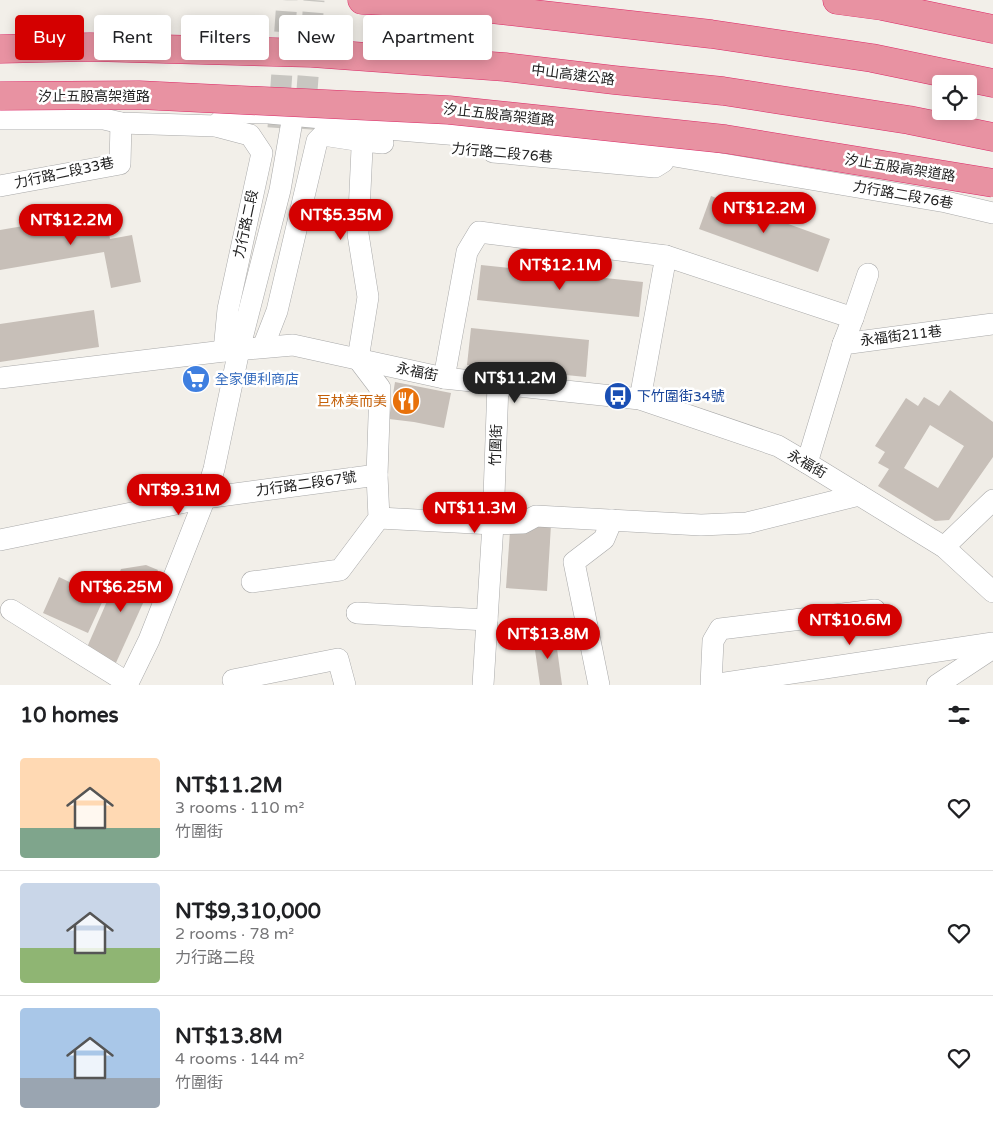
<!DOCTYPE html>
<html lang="en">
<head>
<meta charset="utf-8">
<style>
	:root { --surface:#fff; --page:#f2f2f2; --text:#202124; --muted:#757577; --line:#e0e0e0; --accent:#d40000 }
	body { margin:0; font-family:"Varela Round","Noto Sans TC",sans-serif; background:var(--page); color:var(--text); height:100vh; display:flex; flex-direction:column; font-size:19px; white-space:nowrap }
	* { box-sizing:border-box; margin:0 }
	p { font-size:16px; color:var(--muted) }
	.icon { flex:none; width:28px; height:28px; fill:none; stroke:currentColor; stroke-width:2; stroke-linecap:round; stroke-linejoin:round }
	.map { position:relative; height:685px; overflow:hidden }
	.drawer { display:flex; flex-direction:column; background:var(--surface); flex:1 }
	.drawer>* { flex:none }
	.top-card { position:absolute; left:15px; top:15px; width:500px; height:45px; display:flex; gap:10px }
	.controls { position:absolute; left:932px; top:75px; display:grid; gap:10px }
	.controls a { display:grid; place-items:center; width:45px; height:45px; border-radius:5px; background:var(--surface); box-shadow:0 2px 12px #0003; font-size:25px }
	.price { position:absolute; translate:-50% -42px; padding:0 11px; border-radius:18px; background:var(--accent); color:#fff; font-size:16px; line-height:32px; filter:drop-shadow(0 1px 2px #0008) }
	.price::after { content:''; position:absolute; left:50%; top:30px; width:15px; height:11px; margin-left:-8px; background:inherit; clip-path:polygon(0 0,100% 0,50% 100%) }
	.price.on { background:#222; color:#fff }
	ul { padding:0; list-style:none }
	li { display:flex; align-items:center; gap:15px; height:125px; padding:0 20px }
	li+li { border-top:1px solid var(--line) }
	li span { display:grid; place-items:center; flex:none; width:140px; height:100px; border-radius:5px; color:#555 }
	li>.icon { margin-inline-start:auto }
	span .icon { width:60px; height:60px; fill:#fffc; stroke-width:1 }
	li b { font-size:21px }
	h2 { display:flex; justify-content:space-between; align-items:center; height:60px; padding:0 20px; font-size:21px }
	.chip { padding:0 18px; border-radius:5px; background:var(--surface); box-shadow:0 2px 12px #0003; font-size:18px; line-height:45px }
	.chip.on { background:var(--accent); color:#fff }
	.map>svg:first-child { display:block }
	.building { fill:#c7bfb8; fill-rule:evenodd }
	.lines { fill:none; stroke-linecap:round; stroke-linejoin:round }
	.minor-tunnel { stroke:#c8c6c1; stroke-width:21; stroke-dasharray:21 11; stroke-linecap:butt }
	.minor-casing { stroke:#a9a9a9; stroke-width:22 }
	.highway-casing { stroke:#dc2a67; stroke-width:29 }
	.minor { stroke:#fff; stroke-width:21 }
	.highway { stroke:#e892a2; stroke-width:28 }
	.highway-bridge-casing { stroke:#dc2a67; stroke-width:29; stroke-linecap:butt }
	.highway-bridge { stroke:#e892a2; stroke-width:28 }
	.labels { text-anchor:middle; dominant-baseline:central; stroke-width:5; stroke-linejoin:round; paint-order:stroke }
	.street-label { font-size:14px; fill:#222; stroke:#fff }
	.shop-label { font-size:14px; fill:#366cbe; stroke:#fff; text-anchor:start }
	.transit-label { font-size:14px; fill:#164399; stroke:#fff; text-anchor:start }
	.food-label { font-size:14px; fill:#c56008; stroke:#fff; text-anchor:end }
</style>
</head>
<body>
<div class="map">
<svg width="993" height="685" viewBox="0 0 993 685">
	<rect width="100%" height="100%" fill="#f2efe9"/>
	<g class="building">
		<path d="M711,196L830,239L818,272L699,229Z"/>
		<path d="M105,212L110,239L132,235L141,282L111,288L104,252L0,270V230Z"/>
		<path d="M481,265L643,282L639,317L477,300Z"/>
		<path d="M94,310L99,347L0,362V324Z"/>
		<path d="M471,328L589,340L586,377L467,365Z"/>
		<path d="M395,382L451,393L444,428L414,422L389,419Z"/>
		<path d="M950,390L993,422V457L949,520L935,521L878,486L889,469L878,463L885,452L875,446L906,398L918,406L924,397L939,406ZM930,425L964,446L938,488L904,468Z"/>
		<path d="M551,525L547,591L506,588L510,531L514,528Z"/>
		<path d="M146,565L158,570L115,665L85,652L121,569Z"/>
		<path d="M88,575L110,585L88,633L43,613L59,577L82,588Z"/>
		<path d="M555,634L562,685H540L533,636Z"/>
	</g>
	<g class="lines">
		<g class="minor-tunnel">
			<path d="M278,128L287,0"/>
			<path d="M304,129L314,0"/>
		</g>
		<defs>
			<g id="minor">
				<path d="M0,119H104L121,123L216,126L250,135L262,153L228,309L224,351"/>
				<path d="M216,126L229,112L269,113L343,120L363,127L639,150L946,202L993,213"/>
				<path d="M493,152L655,167L663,162L664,154"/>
				<path d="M0,186L120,164L121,123"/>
				<path d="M853,318L868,274"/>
				<path d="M263,347L277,311L317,141L323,135L362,141L383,143"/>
				<path d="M0,378L224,351L293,345L444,378L640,399L778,446L807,463L944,547L993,592"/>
				<path d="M444,378L467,252L479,232L666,256L853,318L843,344"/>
				<path d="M640,399L666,256"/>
				<path d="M807,463L843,344L993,324"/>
				<path d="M379,518L493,524L523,523L536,516L701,525L747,523L859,495"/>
				<path d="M0,540L205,498L377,475"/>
				<path d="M944,547L993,500"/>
				<path d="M252,582L340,570L379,518L377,475L380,388L358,359L368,297L358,234L363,127"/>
				<path d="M11,610L128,683"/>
				<path d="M357,613L487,620"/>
				<path d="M233,680L338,659L345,685"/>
				<path d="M127,685L149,640L205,498L214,469L239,350L280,190L291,127"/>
				<path d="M483,685L493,524L498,384"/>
				<path d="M599,685L574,562L604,539L612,520"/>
				<path d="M711,685L713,641L720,629L875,610"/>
				<path d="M712,685L993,643"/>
				<path d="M937,685L993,648"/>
			</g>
			<g id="highway">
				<path d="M362,0L446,4L711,34L872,58L993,83"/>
				<path d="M837,0L882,6L993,29"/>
				<path d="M0,49L90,47L312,53L505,67L614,80L723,91L909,120L993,137"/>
			</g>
		</defs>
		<use href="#minor" class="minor-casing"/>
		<use href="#highway" class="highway-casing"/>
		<use href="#minor" class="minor"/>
		<use href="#highway" class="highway"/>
		<defs>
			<path id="highway-bridge" d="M0,96L139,95L449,110L725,139L993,183"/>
		</defs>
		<use href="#highway-bridge" class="highway-bridge-casing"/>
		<use href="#highway-bridge" class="highway-bridge"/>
	</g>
	<defs>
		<symbol id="supermarket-disc" viewBox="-11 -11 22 22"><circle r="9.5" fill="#3f7fe0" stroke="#fff"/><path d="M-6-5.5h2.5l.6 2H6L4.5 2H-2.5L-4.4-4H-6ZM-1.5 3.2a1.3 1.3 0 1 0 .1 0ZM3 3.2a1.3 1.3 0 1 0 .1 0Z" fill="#fff"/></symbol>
		<symbol id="bus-disc" viewBox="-11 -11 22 22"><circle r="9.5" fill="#1a4fb4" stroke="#fff"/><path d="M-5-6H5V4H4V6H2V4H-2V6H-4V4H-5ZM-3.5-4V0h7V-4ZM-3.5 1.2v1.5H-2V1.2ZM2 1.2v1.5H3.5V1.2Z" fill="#fff"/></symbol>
		<symbol id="restaurant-disc" viewBox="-11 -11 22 22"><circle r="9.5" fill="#e8710a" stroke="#fff"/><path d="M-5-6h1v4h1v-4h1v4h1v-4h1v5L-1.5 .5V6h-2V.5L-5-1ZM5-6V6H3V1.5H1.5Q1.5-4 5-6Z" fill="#fff"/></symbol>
	</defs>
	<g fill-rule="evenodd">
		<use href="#supermarket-disc" x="180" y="363" width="32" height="32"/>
		<use href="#bus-disc" x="602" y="380" width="32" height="32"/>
		<use href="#restaurant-disc" x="390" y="385" width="32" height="32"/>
	</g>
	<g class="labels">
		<g class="street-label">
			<text transform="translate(573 75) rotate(7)">中山高速公路</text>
			<text x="94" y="96">汐止五股高架道路</text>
			<text transform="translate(499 115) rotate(6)">汐止五股高架道路</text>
			<text transform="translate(502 153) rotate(5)">力行路二段76巷</text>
			<text transform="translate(900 168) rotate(9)">汐止五股高架道路</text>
			<text transform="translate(64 173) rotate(-12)">力行路二段33巷</text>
			<text transform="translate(903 195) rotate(10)">力行路二段76巷</text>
			<text transform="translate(246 224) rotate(-78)">力行路二段</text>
			<text transform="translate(901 336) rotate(-7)">永福街211巷</text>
			<text transform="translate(417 372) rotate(12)">永福街</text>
			<text transform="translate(496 445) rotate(-88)">竹圍街</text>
			<text transform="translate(807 464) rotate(30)">永福街</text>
			<text transform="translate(306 484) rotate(-8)">力行路二段67號</text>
		</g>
		<g class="shop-label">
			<text x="215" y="379">全家便利商店</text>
		</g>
		<g class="transit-label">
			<text x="637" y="396">下竹圍街34號</text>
		</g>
		<g class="food-label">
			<text x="387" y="401">巨林美而美</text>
		</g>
	</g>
</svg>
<div class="controls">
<a><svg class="icon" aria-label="locate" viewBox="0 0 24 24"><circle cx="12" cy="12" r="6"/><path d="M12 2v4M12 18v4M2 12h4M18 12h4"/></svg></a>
</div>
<b class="price" style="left:764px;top:234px">NT$12.2M</b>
<b class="price" style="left:341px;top:241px">NT$5.35M</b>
<b class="price" style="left:71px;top:246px">NT$12.2M</b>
<b class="price" style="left:560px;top:291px">NT$12.1M</b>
<b class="price on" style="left:515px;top:404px">NT$11.2M</b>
<b class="price" style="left:179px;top:516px">NT$9.31M</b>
<b class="price" style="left:475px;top:534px">NT$11.3M</b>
<b class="price" style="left:121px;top:613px">NT$6.25M</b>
<b class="price" style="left:850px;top:646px">NT$10.6M</b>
<b class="price" style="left:548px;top:660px">NT$13.8M</b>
<div class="top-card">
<a class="chip on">Buy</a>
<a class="chip">Rent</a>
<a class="chip">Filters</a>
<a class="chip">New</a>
<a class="chip">Apartment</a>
</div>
</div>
<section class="drawer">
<h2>10 homes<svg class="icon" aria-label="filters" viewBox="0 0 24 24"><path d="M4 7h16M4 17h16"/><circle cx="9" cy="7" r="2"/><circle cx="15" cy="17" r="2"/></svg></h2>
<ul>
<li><span style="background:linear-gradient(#ffd9b3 70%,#7fa58c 0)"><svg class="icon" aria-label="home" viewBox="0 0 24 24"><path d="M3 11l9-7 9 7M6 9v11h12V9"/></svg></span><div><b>NT$11.2M</b><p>3 rooms · 110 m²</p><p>竹圍街</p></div><svg class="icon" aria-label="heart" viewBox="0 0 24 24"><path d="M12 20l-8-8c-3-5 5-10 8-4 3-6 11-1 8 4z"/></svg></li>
<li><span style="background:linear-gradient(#c9d6e8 65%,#8fb573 0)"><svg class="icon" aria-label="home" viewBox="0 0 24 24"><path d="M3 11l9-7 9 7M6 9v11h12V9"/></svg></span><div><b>NT$9,310,000</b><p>2 rooms · 78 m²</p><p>力行路二段</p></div><svg class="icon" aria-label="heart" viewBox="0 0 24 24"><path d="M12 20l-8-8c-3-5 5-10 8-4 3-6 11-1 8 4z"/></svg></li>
<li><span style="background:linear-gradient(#a9c7e8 70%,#9aa5b1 0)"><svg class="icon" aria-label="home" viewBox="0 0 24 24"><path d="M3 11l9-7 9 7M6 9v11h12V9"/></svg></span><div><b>NT$13.8M</b><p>4 rooms · 144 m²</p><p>竹圍街</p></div><svg class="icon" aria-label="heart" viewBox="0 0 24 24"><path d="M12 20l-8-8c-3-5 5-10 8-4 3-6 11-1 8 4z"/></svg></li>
</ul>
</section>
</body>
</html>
